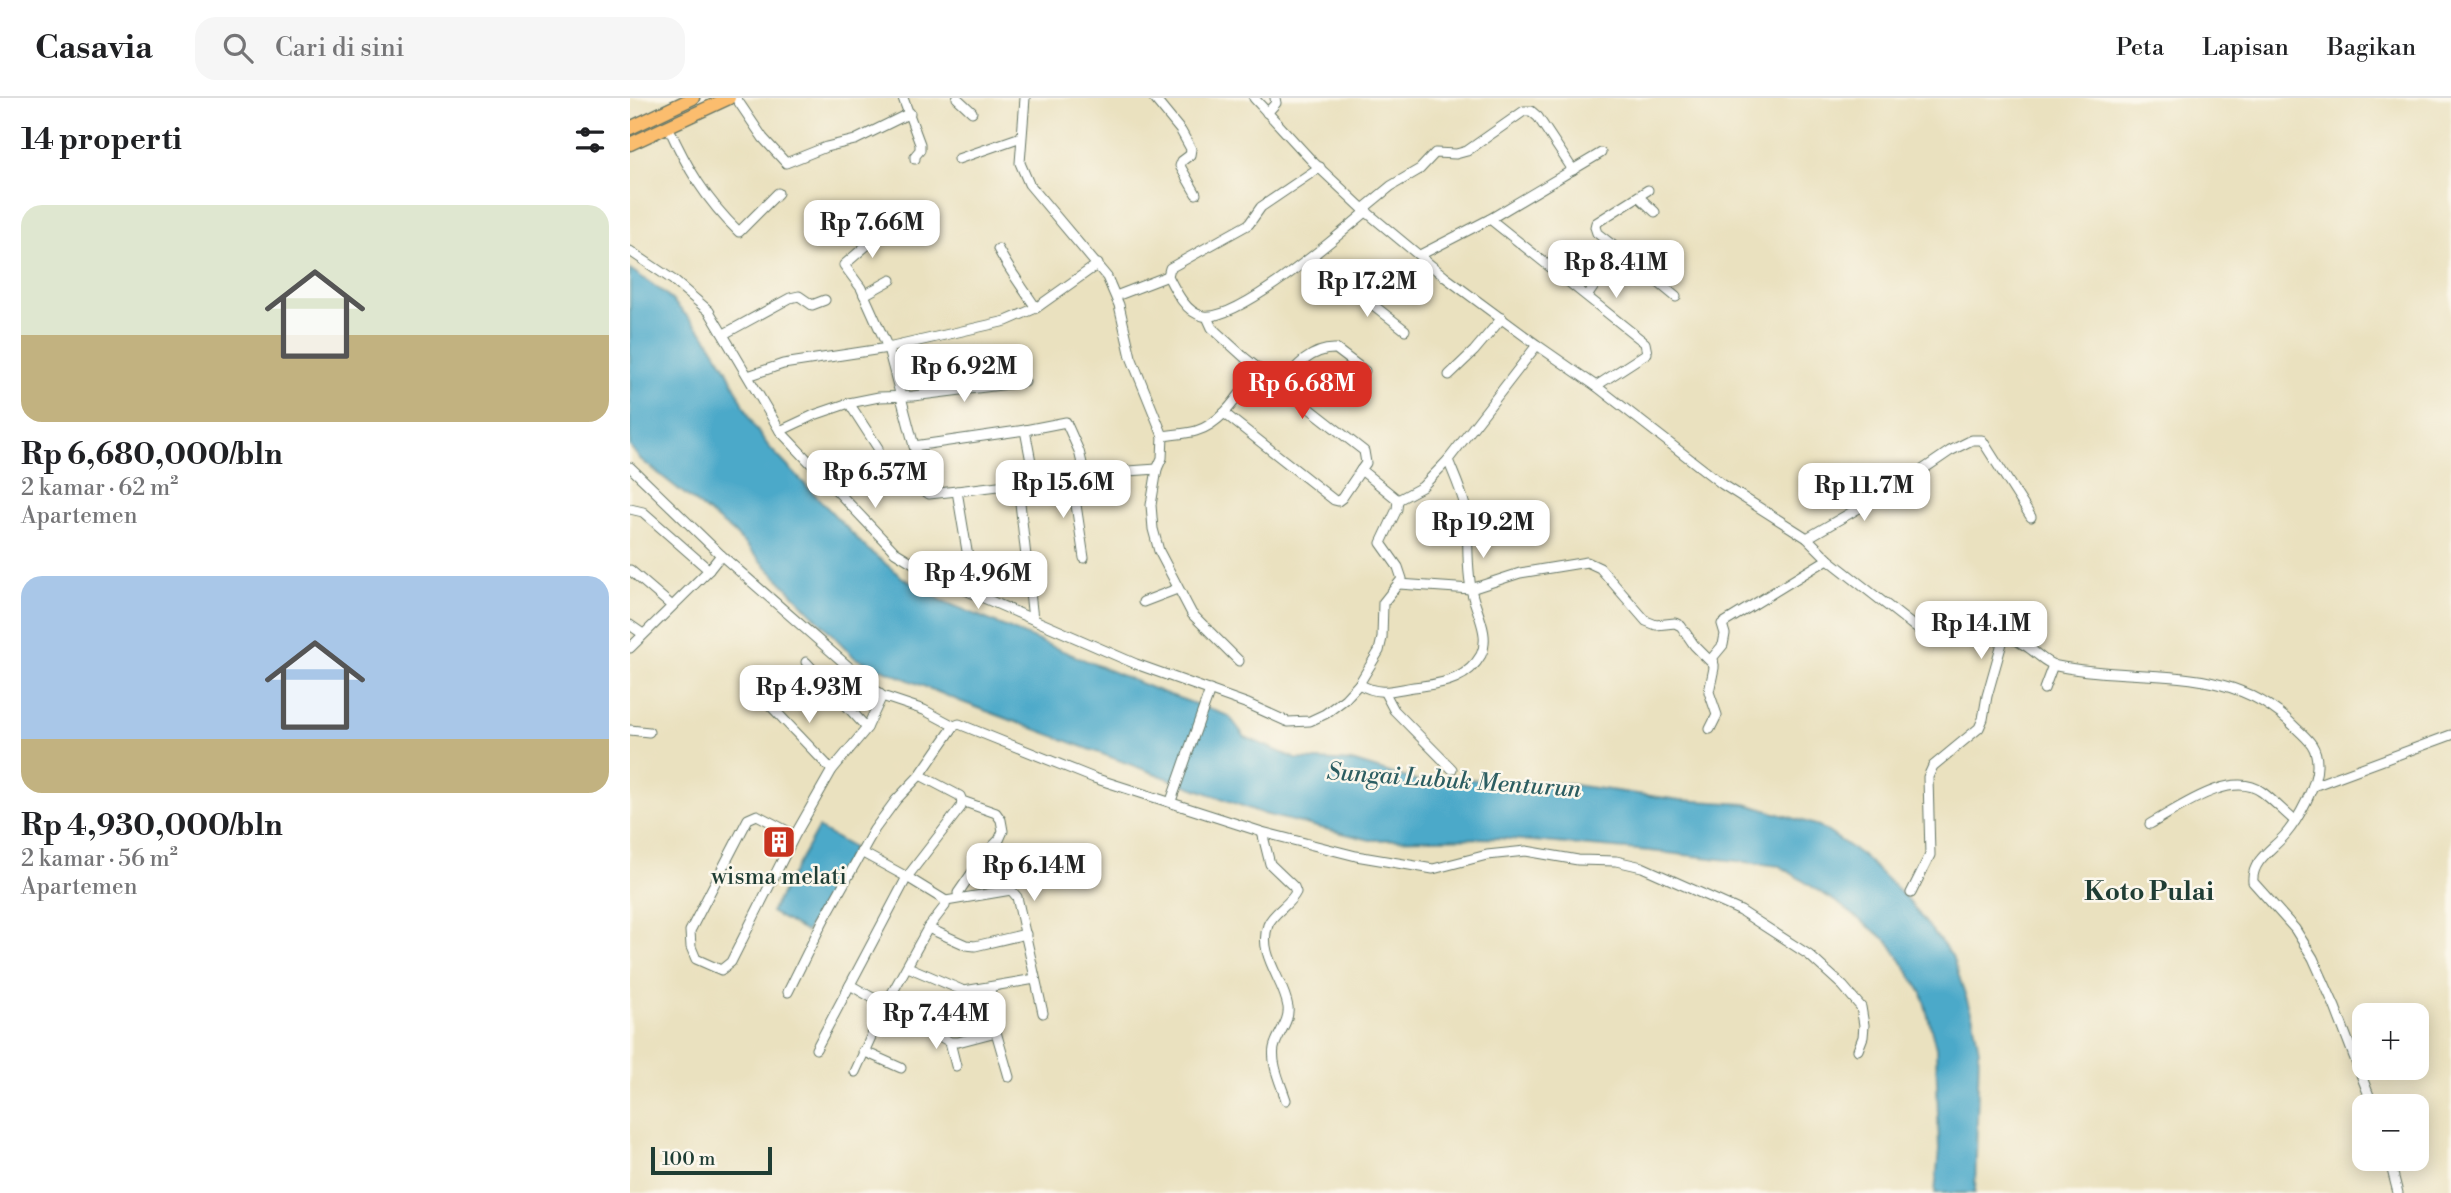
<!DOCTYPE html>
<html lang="id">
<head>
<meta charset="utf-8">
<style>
	:root { --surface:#fff; --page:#f6f6f6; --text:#202124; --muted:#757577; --line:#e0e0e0; --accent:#d93025 }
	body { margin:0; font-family:"Libre Bodoni",serif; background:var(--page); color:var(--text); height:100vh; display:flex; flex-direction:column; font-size:26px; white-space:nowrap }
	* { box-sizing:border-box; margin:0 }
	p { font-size:23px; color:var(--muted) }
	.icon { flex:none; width:38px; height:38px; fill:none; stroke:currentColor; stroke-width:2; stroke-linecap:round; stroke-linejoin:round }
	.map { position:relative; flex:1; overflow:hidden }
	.side { display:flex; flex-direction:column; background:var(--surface); width:630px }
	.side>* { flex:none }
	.buttons { position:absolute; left:1722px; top:905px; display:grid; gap:14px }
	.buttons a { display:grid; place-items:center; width:77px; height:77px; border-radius:14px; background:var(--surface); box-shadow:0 4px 18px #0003; font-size:35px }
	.scale { position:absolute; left:21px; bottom:18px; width:121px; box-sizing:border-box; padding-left:7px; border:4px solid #1f3d34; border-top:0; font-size:19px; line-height:24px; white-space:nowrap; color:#1f3d34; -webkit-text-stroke:5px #fbf7ec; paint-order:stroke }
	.price { position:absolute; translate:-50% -60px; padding:0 16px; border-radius:14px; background:#fff; color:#222; font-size:23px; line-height:46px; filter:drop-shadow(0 2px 4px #0008) }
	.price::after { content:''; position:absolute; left:50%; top:42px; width:21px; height:16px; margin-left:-10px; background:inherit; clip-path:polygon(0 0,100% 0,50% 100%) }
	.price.on { background:var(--accent); color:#fff }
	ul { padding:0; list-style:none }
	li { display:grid; align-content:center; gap:14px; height:371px; padding:0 21px }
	li span { display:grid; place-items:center; height:217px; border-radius:21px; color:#555 }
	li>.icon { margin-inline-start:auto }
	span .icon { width:126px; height:126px; fill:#fffc; stroke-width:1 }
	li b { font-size:30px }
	h2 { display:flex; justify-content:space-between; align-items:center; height:84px; padding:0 21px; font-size:30px }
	header { display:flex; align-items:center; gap:42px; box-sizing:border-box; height:98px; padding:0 35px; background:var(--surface); border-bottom:2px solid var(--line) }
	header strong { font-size:33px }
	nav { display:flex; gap:38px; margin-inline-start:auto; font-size:24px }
	.search { width:490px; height:63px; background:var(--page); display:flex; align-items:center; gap:18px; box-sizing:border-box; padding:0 24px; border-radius:21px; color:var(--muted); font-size:26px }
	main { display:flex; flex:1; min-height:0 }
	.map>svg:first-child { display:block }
	.water { fill:#4ba9c9; stroke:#35737e; stroke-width:2 }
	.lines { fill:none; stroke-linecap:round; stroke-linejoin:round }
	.minor-casing { stroke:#667665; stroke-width:11 }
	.highway-casing { stroke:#667665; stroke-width:15 }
	.minor { stroke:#fff; stroke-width:9 }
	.highway { stroke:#fbbd6e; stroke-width:12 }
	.labels { text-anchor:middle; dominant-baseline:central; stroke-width:5; stroke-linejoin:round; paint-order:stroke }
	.poi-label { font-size:23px; fill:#1f3d34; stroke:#fbf7ec }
	.water-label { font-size:24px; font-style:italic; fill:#2c5d61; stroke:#fbf7ec }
	.quarter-label { font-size:26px; font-weight:bold; fill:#1f3d34; stroke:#fbf7ec }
</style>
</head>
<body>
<header>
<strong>Casavia</strong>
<div class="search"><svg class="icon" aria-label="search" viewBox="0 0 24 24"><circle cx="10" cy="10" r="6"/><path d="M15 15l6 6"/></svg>Cari di sini</div>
<nav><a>Peta</a><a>Lapisan</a><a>Bagikan</a></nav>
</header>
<main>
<section class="side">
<h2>14 properti<svg class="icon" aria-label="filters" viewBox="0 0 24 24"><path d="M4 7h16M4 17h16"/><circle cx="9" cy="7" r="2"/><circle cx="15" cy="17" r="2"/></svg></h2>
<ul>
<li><span style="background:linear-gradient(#dfe7d0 60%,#c2b280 0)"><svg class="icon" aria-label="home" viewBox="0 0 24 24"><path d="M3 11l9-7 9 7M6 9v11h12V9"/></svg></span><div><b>Rp 6,680,000/bln</b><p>2 kamar · 62 m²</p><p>Apartemen</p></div></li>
<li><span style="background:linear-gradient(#a9c7e8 75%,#c2b280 0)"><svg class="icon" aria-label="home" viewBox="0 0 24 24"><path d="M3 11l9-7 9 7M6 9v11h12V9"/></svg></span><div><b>Rp 4,930,000/bln</b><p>2 kamar · 56 m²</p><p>Apartemen</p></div></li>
</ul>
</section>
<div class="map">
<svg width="1821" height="1095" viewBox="0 0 1821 1095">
	<rect width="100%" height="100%" fill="#fbf7ec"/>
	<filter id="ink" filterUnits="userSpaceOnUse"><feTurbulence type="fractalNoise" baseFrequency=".0143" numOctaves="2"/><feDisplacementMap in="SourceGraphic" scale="14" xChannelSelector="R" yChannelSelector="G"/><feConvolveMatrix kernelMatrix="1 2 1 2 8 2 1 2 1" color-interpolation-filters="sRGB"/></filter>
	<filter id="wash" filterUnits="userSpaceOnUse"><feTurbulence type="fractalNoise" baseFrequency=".00686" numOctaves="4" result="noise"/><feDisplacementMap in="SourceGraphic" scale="28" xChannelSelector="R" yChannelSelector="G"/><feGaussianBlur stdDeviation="1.57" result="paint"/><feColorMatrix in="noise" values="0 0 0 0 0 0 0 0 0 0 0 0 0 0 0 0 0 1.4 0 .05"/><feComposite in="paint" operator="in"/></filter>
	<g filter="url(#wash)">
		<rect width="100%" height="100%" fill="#eae1bf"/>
		<g class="water">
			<path d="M0,171L36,196L75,237L96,270L124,328L139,349L236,450L273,480L313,503L529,593L599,618L615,639L666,661L725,664L796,686L812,680L937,686L1050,702L1116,706L1189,728L1233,758L1276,800L1322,858L1343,920L1349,952L1345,1095H1305L1309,1052L1306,950L1292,895L1259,844L1209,806L1150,768L1020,753L867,740L740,742L634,716L332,604L225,560L103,434L9,360L0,348Z"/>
			<path d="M188,730L223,750L176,834L141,814Z"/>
		</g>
	</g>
	<g filter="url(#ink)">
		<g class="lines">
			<defs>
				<g id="minor">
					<path d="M106,0L133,40L156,65L196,49L225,42L280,15"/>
					<path d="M273,0L290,46V52L285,58V61"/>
					<path d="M327,0L342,14"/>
					<path d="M395,0L390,65L399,86L477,179L489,207L501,259L533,338L532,360L527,371L521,407L523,431L529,453L562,516L609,563"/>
					<path d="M524,0L551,33L561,51L560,57L552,63L550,68L566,96"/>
					<path d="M624,0L682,63L733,111L815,179L907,247L966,288L1092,386L1177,440L1198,461L1290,533C1295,534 1301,536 1306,536C1323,536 1339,524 1358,530C1370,534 1385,541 1396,548C1406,554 1416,566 1427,568C1511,586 1601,561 1667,631C1679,642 1687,649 1687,666C1688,686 1668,722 1655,737C1643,751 1621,763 1623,784L1665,831L1683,860L1705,909L1743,1008"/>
					<path d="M637,15L646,5L645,0"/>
					<path d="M38,28C57,70 76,102 109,134L148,95"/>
					<path d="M328,61L391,39"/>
					<path d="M690,69L631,109L619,126L540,170L538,178C545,192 556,215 573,218C608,224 709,137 737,113"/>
					<path d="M1009,99L1025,114"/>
					<path d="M733,111L761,88L790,71L805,55L826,56L837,53L894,13H901L908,19L943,72"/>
					<path d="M860,121L1015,245L1017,255L966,288"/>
					<path d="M251,135L214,167L231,190L258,250L284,348L395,332L405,385"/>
					<path d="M368,151C379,172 393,190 406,210"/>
					<path d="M989,152L967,135L965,129L966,125L1018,92"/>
					<path d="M0,153L43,182L79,213L150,333L184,317L219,305L249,299L283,298L395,284"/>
					<path d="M790,157L860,121L971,55"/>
					<path d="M682,159L775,232"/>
					<path d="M234,197L261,182"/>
					<path d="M958,197L989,152L1046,199"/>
					<path d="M486,198L538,178"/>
					<path d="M577,219L582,230L615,260L734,353L736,365L731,372"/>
					<path d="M94,236L160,200L169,198L182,207L195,202"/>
					<path d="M819,277L844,253L872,220"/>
					<path d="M118,278L153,266L258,250L376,223L406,210L468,166"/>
					<path d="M651,287C665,269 681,250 706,251L735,273"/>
					<path d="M219,305L248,350"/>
					<path d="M594,315L704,402L708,403L712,400L731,372L768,402"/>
					<path d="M395,332L436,324L449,353L455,378"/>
					<path d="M150,333L265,454L311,482L340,494"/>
					<path d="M533,338C544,336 556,336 566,333C594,325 611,293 628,271"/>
					<path d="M284,348L296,394L299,396L327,393"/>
					<path d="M0,369L91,457L252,598L294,612L324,628"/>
					<path d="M527,371L484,374L327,393L338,459L340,494L506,566L618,606L658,624L680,623L695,616L715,601L729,586L749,553L752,540L753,505L772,481L768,469L751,445L767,411L768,402"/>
					<path d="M442,380L454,460"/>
					<path d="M388,387L403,521"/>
					<path d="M768,402L792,389L818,362"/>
					<path d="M0,411L13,414L79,472"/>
					<path d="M1177,440L1276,383L1320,353L1342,342H1352L1401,419"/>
					<path d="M0,472L42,508"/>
					<path d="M769,486L841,491L890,475L957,464L970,470L1016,523L1026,527L1045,525L1051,528L1064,547L1084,567"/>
					<path d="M513,504L547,491"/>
					<path d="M0,527L13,536"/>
					<path d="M0,550L79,472L91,457"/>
					<path d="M176,564L237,630"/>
					<path d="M729,586C753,600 767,590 792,588C816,585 838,580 851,557C860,538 848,517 843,499C835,470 840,438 835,408C831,392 824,377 818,362L907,247"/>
					<path d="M1414,591L1423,567"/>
					<path d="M755,595L764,612L822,671"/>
					<path d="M135,602L202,672"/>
					<path d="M1080,631L1087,617L1079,594L1084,570L1083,559L1093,547L1095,536L1092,526L1198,461"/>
					<path d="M0,632L19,634"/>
					<path d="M290,677L330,698L332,703L366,715L371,722L373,733L369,742L355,756L328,795L329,800"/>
					<path d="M1683,688L1821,637"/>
					<path d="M541,703L580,592"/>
					<path d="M1520,726C1548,711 1601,671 1632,694C1643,702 1654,714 1665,723"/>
					<path d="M632,734L640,766L664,789L666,794C660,807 643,814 638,827C627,856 654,882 658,909C660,924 647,936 644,950C641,966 651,986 656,1002"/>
					<path d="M165,737L127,717L118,721L60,833L61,849L66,861L91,872L101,864L165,737L202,672L237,630L252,598"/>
					<path d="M1281,795L1300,757L1298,679L1303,668L1349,630L1353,621L1357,598L1374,538"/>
					<path d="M316,803L381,792L387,799L413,915"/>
					<path d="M298,830L336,847L345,848L396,836"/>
					<path d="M278,869L334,893L405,881"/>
					<path d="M220,887L320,944H328L366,934"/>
					<path d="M360,890L366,934L379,979"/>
					<path d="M158,894L193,823L244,732L266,702L290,677L324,628L329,626L464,680L632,734L726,758L803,771L857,757L896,753L948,762L986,763L1012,769L1111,813L1179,857L1213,888L1231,909L1234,927L1233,939L1228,952"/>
					<path d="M320,944L326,968"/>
					<path d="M186,951L277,779L331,709L332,703"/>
					<path d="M233,953L271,970"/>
					<path d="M225,974L255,908L298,830L315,808L316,803L277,779L231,754"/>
					<path d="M1759,1060L1768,1095"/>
				</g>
				<g id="highway">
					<path d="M0,30L63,0"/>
					<path d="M0,46L99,0"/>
				</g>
			</defs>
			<use href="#minor" class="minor-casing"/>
			<use href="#highway" class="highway-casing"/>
			<use href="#minor" class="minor"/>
			<use href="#highway" class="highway"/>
		</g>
	</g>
	<defs>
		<symbol id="building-square" viewBox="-11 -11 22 22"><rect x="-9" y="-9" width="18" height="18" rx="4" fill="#c8321e" stroke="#fbf7ec"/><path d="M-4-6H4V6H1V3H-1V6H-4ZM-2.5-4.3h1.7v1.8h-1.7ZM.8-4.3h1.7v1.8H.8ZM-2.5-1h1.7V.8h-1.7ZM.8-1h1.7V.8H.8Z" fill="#fff"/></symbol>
	</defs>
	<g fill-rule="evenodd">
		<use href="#building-square" x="130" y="725" width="38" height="38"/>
	</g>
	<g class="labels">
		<g class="poi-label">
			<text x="149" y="779">wisma melati</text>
		</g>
		<g class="water-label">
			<text transform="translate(824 683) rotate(4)">Sungai Lubuk Menturun</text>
		</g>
		<g class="quarter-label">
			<text x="1519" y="794">Koto Pulai</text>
		</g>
	</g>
</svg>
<div class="buttons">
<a>+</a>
<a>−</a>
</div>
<div class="scale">100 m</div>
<b class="price" style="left:242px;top:162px">Rp 7.66M</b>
<b class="price" style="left:986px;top:202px">Rp 8.41M</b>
<b class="price" style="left:737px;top:221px">Rp 17.2M</b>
<b class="price" style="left:334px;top:306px">Rp 6.92M</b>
<b class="price on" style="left:672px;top:323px">Rp 6.68M</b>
<b class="price" style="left:245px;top:412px">Rp 6.57M</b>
<b class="price" style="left:433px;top:422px">Rp 15.6M</b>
<b class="price" style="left:1234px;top:425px">Rp 11.7M</b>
<b class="price" style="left:853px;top:462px">Rp 19.2M</b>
<b class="price" style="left:348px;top:513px">Rp 4.96M</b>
<b class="price" style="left:1351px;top:563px">Rp 14.1M</b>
<b class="price" style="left:179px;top:627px">Rp 4.93M</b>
<b class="price" style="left:404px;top:805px">Rp 6.14M</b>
<b class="price" style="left:306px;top:953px">Rp 7.44M</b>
</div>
</main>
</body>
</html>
